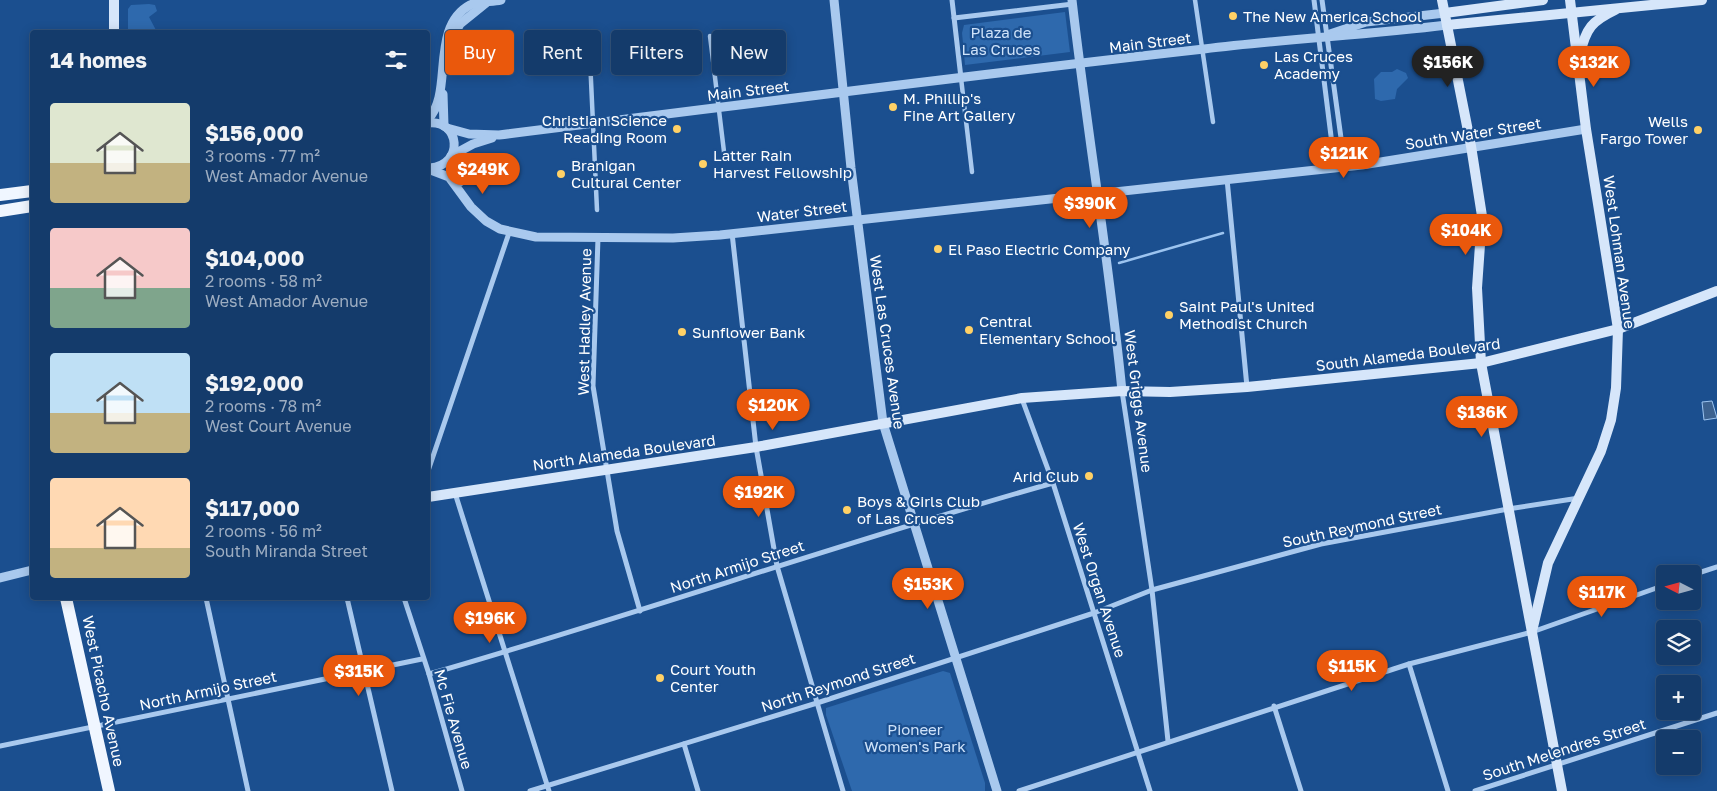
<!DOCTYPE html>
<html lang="en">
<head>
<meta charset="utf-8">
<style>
	:root { --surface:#143b6b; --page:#214673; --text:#f1f3f6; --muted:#9dadc1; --line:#33557e; --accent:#ea580c }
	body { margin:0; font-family:"Golos Text",sans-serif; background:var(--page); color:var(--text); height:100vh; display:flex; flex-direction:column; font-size:19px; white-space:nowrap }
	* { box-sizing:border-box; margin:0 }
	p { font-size:16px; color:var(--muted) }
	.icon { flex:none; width:28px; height:28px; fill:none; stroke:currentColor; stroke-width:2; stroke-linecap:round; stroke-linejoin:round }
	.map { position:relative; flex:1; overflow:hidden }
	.panel { position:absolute; left:30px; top:30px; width:400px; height:570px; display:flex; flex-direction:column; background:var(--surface); border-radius:5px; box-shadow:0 2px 12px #0003,0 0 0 1px var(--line) }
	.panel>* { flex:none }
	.guide { position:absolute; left:445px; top:30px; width:475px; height:45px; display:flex; gap:10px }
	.needle { width:32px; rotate:276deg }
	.fabs { position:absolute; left:1656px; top:565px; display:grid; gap:10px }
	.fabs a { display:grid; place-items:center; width:45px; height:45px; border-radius:5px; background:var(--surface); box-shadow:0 2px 12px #0003,0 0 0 1px var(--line); font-size:25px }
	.price { position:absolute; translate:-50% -42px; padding:0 11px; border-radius:18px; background:var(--accent); color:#fff; font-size:16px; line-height:32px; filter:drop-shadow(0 1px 2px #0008) }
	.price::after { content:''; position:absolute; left:50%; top:30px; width:15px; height:11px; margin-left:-8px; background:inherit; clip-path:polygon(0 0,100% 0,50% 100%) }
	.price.active { background:#222; color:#fff }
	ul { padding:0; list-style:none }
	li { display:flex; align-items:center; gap:15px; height:125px; padding:0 20px }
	li span { display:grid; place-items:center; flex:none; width:140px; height:100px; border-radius:5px; color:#555 }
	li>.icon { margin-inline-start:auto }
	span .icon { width:60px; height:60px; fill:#fffc; stroke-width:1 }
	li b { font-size:21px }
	h2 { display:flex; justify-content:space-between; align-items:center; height:60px; padding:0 20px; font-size:21px }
	.tag { padding:0 18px; border-radius:5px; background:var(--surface); box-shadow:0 2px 12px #0003,0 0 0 1px var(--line); font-size:18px; line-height:45px }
	.tag.active { background:var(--accent); color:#fff }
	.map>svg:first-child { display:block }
	.green { fill:#2e69ad }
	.water { fill:#3c6290; stroke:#9cc4f0 }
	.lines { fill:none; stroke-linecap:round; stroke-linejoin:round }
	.stream { stroke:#9cc4f0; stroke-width:2.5 }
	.pedestrian { stroke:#a9c9ee; stroke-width:4.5 }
	.minor { stroke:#a9c9ee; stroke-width:5 }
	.tertiary { stroke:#a9c9ee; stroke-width:9 }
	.secondary { stroke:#d6e6fa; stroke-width:10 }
	.primary { stroke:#f0f6ff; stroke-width:12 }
	.poi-dot { fill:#ffd166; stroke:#1b4f8f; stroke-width:2 }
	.labels { text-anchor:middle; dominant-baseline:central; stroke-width:4.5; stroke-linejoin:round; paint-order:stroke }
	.poi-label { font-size:15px; fill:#fff; stroke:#1b4f8f; text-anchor:start }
	.park-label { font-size:15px; fill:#cfe3fa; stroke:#1b4f8f }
	.street-label { font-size:15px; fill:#fff; stroke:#1b4f8f }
</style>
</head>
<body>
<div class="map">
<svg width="1717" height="791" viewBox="0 0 1717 791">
	<rect width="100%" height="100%" fill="#1b4f8f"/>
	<g class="green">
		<path d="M149,4L155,5L157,11L149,17L157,32H128V9L131,5Z"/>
		<path d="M1065,12L1070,52L965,65L962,33L964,25Z"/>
		<path d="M1397,69L1406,73L1408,78L1397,89L1395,99L1381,101L1375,99L1374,79L1381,72H1392Z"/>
		<path d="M943,671L950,673L985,783V791H852L826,715V708Z"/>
	</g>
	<path class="water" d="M1712,401L1717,418L1704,420L1702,402Z"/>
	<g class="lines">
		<path class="stream" d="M1119,263L1223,233"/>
		<g class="pedestrian">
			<path d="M1195,0L1213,122"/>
			<path d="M710,36L725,160"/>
			<path d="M590,59L597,210"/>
			<path d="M961,78L972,172"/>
		</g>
		<g class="minor">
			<path d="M952,0L961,78"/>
			<path d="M1314,0L1335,168"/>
			<path d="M1322,0L1345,167"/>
			<path d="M954,18L1073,4"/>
			<path d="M1227,179L1247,387"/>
			<path d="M732,233L756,447L777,566L843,791"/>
			<path d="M598,238L593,386L617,531L640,611"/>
			<path d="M1122,391L1152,590L1168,741"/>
			<path d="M1022,399L1053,483L1150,791"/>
			<path d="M428,471L510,230"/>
			<path d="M455,493L549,791"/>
			<path d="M1692,575L1717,567"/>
			<path d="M206,598L248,791"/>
			<path d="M347,598L392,791"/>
			<path d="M404,598L429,674L462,791"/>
			<path d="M1409,664L1448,791"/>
			<path d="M429,674C638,614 843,542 1053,483"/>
			<path d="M1274,706L1301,791"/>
			<path d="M684,744L698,791"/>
			<path d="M0,746L422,659"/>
			<path d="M530,791L817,703L1094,613L1152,590L1321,544L1508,509L1579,498"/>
			<path d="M1019,791L1409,664L1532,632L1665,585"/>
			<path d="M1475,791L1717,713"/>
		</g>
		<g class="tertiary">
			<path d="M834,0L851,168L883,423L997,791"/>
			<path d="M1072,0C1087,131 1109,260 1122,391"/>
			<path d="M455,33L460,24L486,3"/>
			<path d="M1330,34L1366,22L1445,13"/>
			<path d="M443,94L444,126"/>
			<path d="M428,119C454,94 429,27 470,5C478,1 491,2 501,0"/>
			<path d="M428,123C460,119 465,165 430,168"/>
			<path d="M447,128L469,134L499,135C734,106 969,75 1204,49C1285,39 1366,35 1447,25"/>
			<path d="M451,156L473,144L492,138"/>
			<path d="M449,160L460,182"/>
			<path d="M428,169L449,177L471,207L486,221L500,229L536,237L673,238L720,235L1362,165L1586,129"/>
			<path d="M0,578L32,570"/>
		</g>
		<g class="secondary">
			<path d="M1442,0L1471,146L1482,216L1477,288L1481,363L1562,791"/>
			<path d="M1445,13L1543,0"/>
			<path d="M1447,25L1702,0"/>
			<path d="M114,32V0"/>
			<path d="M1580,54C1586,28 1592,21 1615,10"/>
			<path d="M428,497L756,447L1022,398L1122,391L1170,392L1247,387L1481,363L1618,329L1717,291"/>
			<path d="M1533,627L1548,563L1601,451L1611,420L1616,388L1618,329L1586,129L1570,0"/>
		</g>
		<g class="primary">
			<path d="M0,195L32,191"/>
			<path d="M0,211L32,206"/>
			<path d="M66,598L109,791"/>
		</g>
	</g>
	<g class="poi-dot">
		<circle cx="1233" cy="16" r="5"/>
		<circle cx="1264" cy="65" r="5"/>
		<circle cx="893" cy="107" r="5"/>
		<circle cx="677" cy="129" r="5"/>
		<circle cx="1698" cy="130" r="5"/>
		<circle cx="703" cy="164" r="5"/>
		<circle cx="561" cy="174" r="5"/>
		<circle cx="938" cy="249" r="5"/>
		<circle cx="1169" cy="315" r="5"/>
		<circle cx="969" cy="330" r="5"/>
		<circle cx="682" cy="332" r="5"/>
		<circle cx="1089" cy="476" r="5"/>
		<circle cx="847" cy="510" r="5"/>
		<circle cx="660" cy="678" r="5"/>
	</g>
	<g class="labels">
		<g class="poi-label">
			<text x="1243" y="16">The New America School</text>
			<text x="1274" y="56">Las Cruces<tspan x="1274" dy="17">Academy</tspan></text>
			<text x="903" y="98">M. Phillip's<tspan x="903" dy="17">Fine Art Gallery</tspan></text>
			<text x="667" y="120" text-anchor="end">Christian Science<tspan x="667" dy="17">Reading Room</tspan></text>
			<text x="1688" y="121" text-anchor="end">Wells<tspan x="1688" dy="17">Fargo Tower</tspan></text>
			<text x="713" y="155">Latter Rain<tspan x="713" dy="17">Harvest Fellowship</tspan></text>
			<text x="571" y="165">Branigan<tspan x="571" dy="17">Cultural Center</tspan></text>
			<text x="948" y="249">El Paso Electric Company</text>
			<text x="1179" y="306">Saint Paul's United<tspan x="1179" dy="17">Methodist Church</tspan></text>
			<text x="979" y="321">Central<tspan x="979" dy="17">Elementary School</tspan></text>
			<text x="692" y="332">Sunflower Bank</text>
			<text x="1079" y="476" text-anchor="end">Arid Club</text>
			<text x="857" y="501">Boys &amp; Girls Club<tspan x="857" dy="17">of Las Cruces</tspan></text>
			<text x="670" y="669">Court Youth<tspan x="670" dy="17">Center</tspan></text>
		</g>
		<g class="park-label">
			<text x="1001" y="32">Plaza de<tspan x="1001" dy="17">Las Cruces</tspan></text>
			<text x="915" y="729">Pioneer<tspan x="915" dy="17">Women's Park</tspan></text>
		</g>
		<g class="street-label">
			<text transform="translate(1150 42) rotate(-7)">Main Street</text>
			<text transform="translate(748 90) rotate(-7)">Main Street</text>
			<text transform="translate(1473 133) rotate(-9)">South Water Street</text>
			<text transform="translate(802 211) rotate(-7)">Water Street</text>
			<text transform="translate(1620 252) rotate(82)">West Lohman Avenue</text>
			<text transform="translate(584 322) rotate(-89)">West Hadley Avenue</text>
			<text transform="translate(888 342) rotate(82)">West Las Cruces Avenue</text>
			<text transform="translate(1408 354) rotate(-7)">South Alameda Boulevard</text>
			<text transform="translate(1139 401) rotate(83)">West Griggs Avenue</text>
			<text transform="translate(624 452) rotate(-8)">North Alameda Boulevard</text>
			<text transform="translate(1362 525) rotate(-12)">South Reymond Street</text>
			<text transform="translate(737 566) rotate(-18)">North Armijo Street</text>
			<text transform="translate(1100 590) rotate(72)">West Organ Avenue</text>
			<text transform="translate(838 682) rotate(-18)">North Reymond Street</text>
			<text transform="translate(208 690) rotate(-12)">North Armijo Street</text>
			<text transform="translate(104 691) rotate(78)">West Picacho Avenue</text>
			<text transform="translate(454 719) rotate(74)">Mc Fie Avenue</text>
			<text transform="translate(1564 749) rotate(-18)">South Melendres Street</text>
		</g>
	</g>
</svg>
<div class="fabs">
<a><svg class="needle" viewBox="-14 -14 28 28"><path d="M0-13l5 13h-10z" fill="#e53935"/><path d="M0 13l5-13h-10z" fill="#9dadc1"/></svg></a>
<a><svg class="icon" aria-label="layers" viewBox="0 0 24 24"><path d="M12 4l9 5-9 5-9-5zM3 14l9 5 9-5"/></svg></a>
<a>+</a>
<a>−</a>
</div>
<b class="price active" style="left:1448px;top:88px">$156K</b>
<b class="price" style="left:1594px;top:88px">$132K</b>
<b class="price" style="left:1344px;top:179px">$121K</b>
<b class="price" style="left:483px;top:195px">$249K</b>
<b class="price" style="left:1090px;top:229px">$390K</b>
<b class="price" style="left:1466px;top:256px">$104K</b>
<b class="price" style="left:773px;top:431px">$120K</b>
<b class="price" style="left:1482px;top:438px">$136K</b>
<b class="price" style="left:759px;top:518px">$192K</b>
<b class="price" style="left:928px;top:610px">$153K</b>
<b class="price" style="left:1602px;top:618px">$117K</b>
<b class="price" style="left:490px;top:644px">$196K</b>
<b class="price" style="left:1352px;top:692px">$115K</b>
<b class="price" style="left:359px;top:697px">$315K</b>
<div class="guide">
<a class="tag active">Buy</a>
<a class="tag">Rent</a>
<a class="tag">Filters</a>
<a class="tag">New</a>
</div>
<section class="panel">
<h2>14 homes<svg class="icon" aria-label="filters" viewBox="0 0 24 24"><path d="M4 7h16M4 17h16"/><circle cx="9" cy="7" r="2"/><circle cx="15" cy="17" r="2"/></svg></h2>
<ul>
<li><span style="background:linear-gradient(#dfe7d0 60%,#c2b280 0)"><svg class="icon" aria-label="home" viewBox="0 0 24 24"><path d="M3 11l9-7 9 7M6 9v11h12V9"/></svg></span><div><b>$156,000</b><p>3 rooms · 77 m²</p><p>West Amador Avenue</p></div></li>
<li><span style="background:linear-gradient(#f6c9c9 60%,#7fa58c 0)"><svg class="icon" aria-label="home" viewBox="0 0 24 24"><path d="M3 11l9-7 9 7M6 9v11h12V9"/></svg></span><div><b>$104,000</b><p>2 rooms · 58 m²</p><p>West Amador Avenue</p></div></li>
<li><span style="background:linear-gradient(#bfe0f5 60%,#c2b280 0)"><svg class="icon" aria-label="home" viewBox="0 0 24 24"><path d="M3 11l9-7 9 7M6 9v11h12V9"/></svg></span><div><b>$192,000</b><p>2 rooms · 78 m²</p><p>West Court Avenue</p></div></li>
<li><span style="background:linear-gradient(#ffd9b3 70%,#c2b280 0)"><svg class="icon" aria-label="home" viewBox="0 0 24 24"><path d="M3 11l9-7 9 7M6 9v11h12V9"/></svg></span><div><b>$117,000</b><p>2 rooms · 56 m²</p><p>South Miranda Street</p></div></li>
</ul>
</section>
</div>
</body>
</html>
